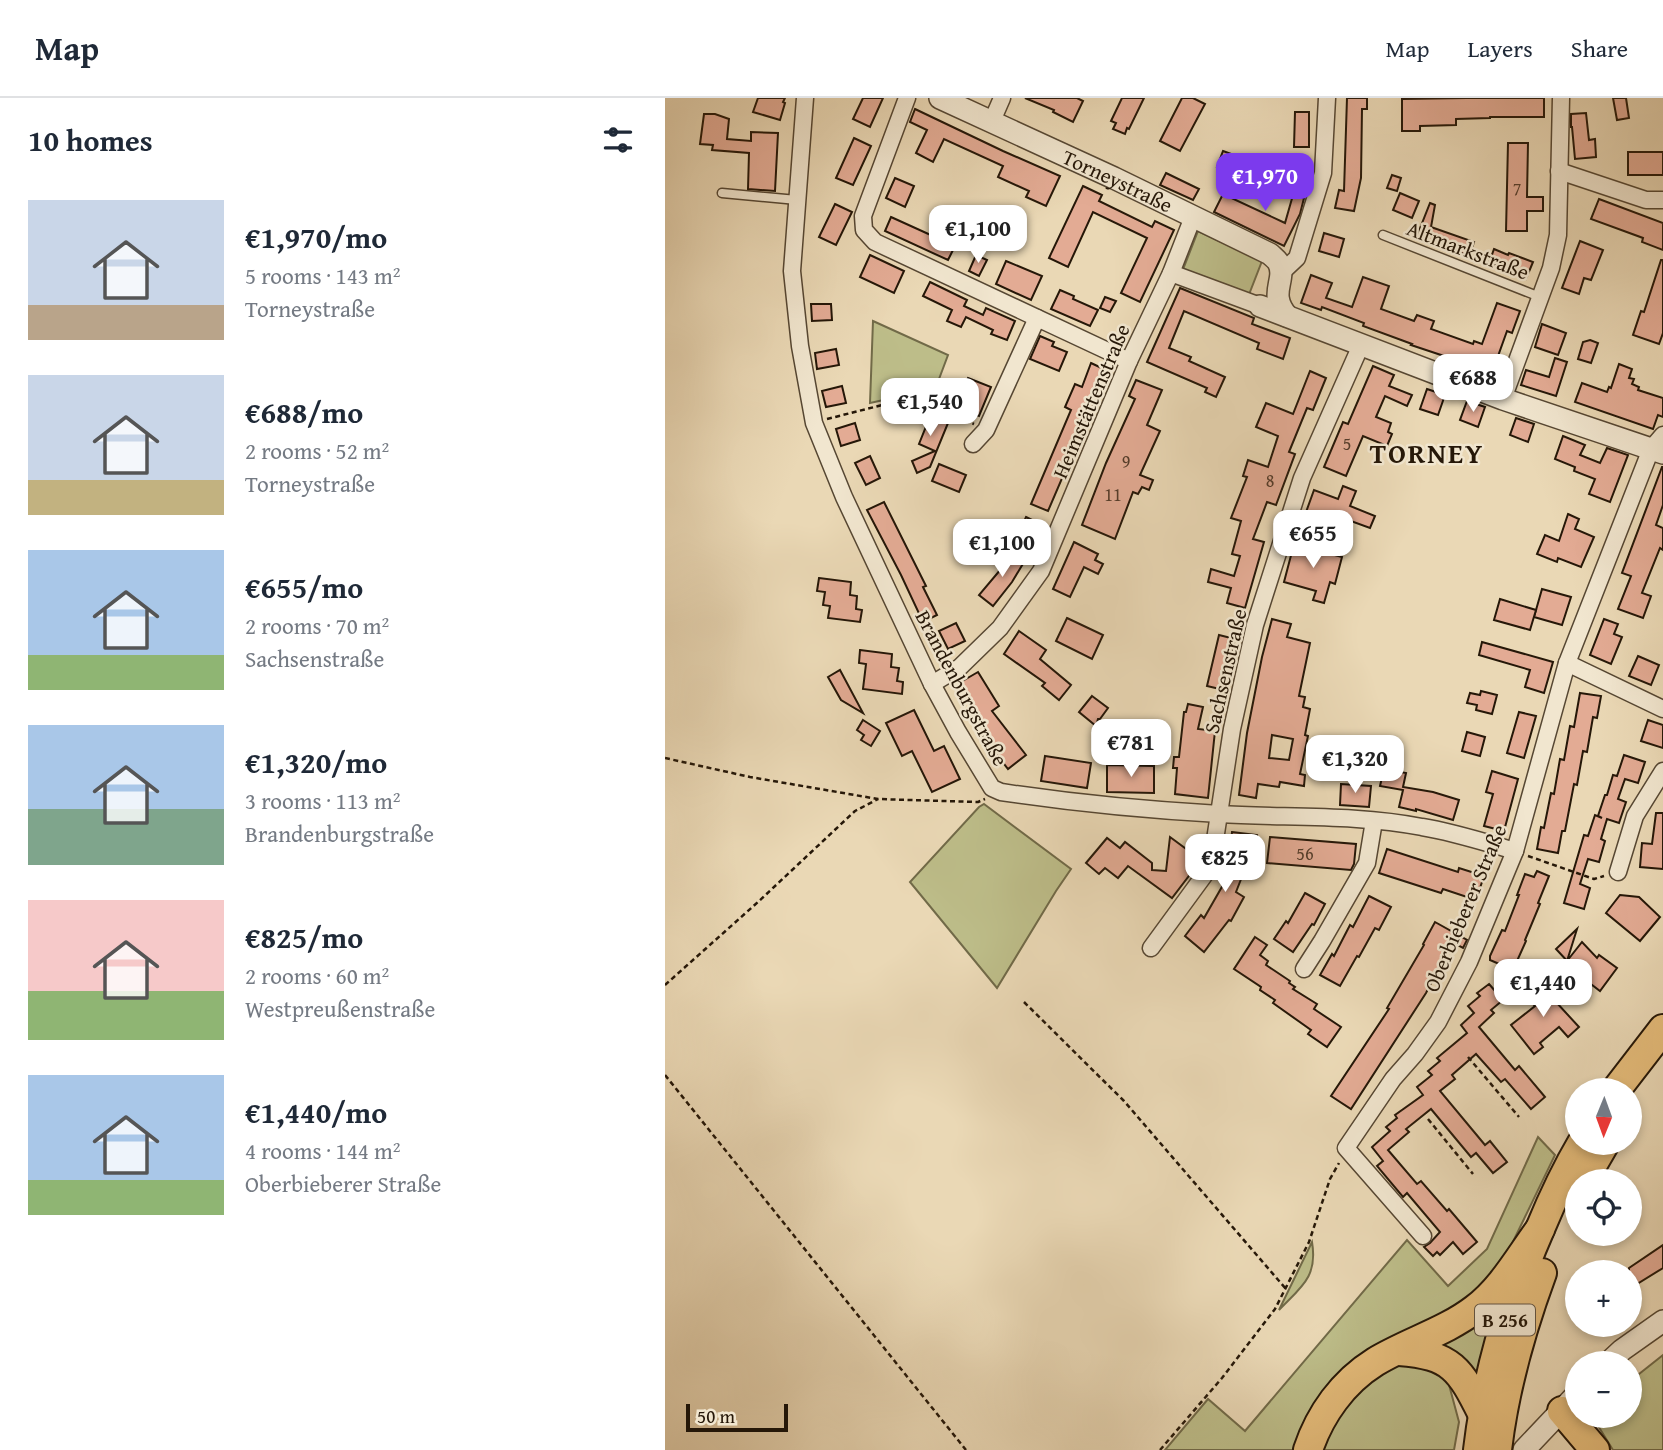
<!DOCTYPE html>
<html lang="en">
<head>
<meta charset="utf-8">
<style>
	:root { --surface:#fff; --page:#f6f6f7; --text:#1f2937; --muted:#747a83; --line:#e0e1e3; --accent:#7c3aed }
	body { margin:0; font-family:"Gentium Book Plus",serif; background:var(--page); color:var(--text); height:100vh; display:flex; flex-direction:column; font-size:26px; white-space:nowrap }
	* { box-sizing:border-box; margin:0 }
	p { font-size:23px; color:var(--muted) }
	.icon { flex:none; width:38px; height:38px; fill:none; stroke:currentColor; stroke-width:2; stroke-linecap:round; stroke-linejoin:round }
	.map { position:relative; flex:1; overflow:hidden }
	.panel { display:flex; flex-direction:column; background:var(--surface); width:665px }
	.panel>* { flex:none }
	.needle { width:46px; rotate:181deg }
	.buttons { position:absolute; left:900px; top:980px; display:grid; gap:14px }
	.buttons a { display:grid; place-items:center; width:77px; height:77px; border-radius:50%; background:var(--surface); box-shadow:0 4px 10px #0003; font-size:35px }
	.scale { position:absolute; left:21px; bottom:18px; width:102px; box-sizing:border-box; padding-left:7px; border:4px solid #251708; border-top:0; font-size:19px; line-height:24px; white-space:nowrap; color:#251708; -webkit-text-stroke:5px #f1e6cf; paint-order:stroke }
	.price { position:absolute; translate:-50% -60px; padding:0 16px; border-radius:14px; background:#fff; color:#222; font-size:23px; line-height:46px; filter:drop-shadow(0 2px 4px #0008) }
	.price::after { content:''; position:absolute; left:50%; top:42px; width:21px; height:16px; margin-left:-10px; background:inherit; clip-path:polygon(0 0,100% 0,50% 100%) }
	.price.selected { background:var(--accent); color:#fff }
	ul { padding:0; list-style:none }
	li { display:flex; align-items:center; gap:21px; height:175px; padding:0 28px }
	li span { display:grid; place-items:center; flex:none; width:196px; height:140px; border-radius:0px; color:#555 }
	li>.icon { margin-inline-start:auto }
	span .icon { width:84px; height:84px; fill:#fffc; stroke-width:1 }
	li b { font-size:30px }
	h2 { display:flex; justify-content:space-between; align-items:center; height:84px; padding:0 28px; font-size:30px }
	header { display:flex; align-items:center; gap:42px; box-sizing:border-box; height:98px; padding:0 35px; background:var(--surface); border-bottom:2px solid var(--line) }
	header strong { font-size:33px }
	nav { display:flex; gap:38px; margin-inline-start:auto; font-size:24px }
	main { display:flex; flex:1; min-height:0 }
	.map>svg:first-child { display:block }
	.green { fill:#bdbd89; stroke:#716a48; stroke-width:2 }
	.building { fill:#e3ab94; stroke:#251708; stroke-width:2; fill-rule:evenodd }
	.lines { fill:none; stroke-linecap:round; stroke-linejoin:round }
	.service-casing { stroke:#564733; stroke-width:11 }
	.minor-casing { stroke:#564733; stroke-width:19 }
	.tertiary-casing { stroke:#564733; stroke-width:24 }
	.trunk-casing { stroke:#251708; stroke-width:32 }
	.path { stroke:#251708; stroke-width:2.5; stroke-dasharray:5 3.5; stroke-linecap:butt }
	.service { stroke:#f1e6cf; stroke-width:8 }
	.minor { stroke:#f1e6cf; stroke-width:16 }
	.tertiary { stroke:#f1e6cf; stroke-width:21 }
	.trunk { stroke:#e5bc7a; stroke-width:28 }
	.labels { text-anchor:middle; dominant-baseline:central; stroke-width:5; stroke-linejoin:round; paint-order:stroke }
	.number-label { font-size:18px; fill:#543c2b }
	.shield { fill:#f1e6cf; stroke:#625544; stroke-width:2 }
	.shield-label { font-size:19px; font-weight:bold; fill:#251708 }
	.street-label { font-size:21px; fill:#251708; stroke:#f1e6cf }
	.district-label { font-size:28px; font-weight:bold; letter-spacing:2px; fill:#251708; stroke:#f1e6cf }
</style>
</head>
<body>
<header>
<strong>Map</strong>
<nav><a>Map</a><a>Layers</a><a>Share</a></nav>
</header>
<main>
<section class="panel">
<h2>10 homes<svg class="icon" aria-label="filters" viewBox="0 0 24 24"><path d="M4 7h16M4 17h16"/><circle cx="9" cy="7" r="2"/><circle cx="15" cy="17" r="2"/></svg></h2>
<ul>
<li><span style="background:linear-gradient(#c9d6e8 75%,#b9a48a 0)"><svg class="icon" aria-label="home" viewBox="0 0 24 24"><path d="M3 11l9-7 9 7M6 9v11h12V9"/></svg></span><div><b>€1,970/mo</b><p>5 rooms · 143 m²</p><p>Torneystraße</p></div></li>
<li><span style="background:linear-gradient(#c9d6e8 75%,#c2b280 0)"><svg class="icon" aria-label="home" viewBox="0 0 24 24"><path d="M3 11l9-7 9 7M6 9v11h12V9"/></svg></span><div><b>€688/mo</b><p>2 rooms · 52 m²</p><p>Torneystraße</p></div></li>
<li><span style="background:linear-gradient(#a9c7e8 75%,#8fb573 0)"><svg class="icon" aria-label="home" viewBox="0 0 24 24"><path d="M3 11l9-7 9 7M6 9v11h12V9"/></svg></span><div><b>€655/mo</b><p>2 rooms · 70 m²</p><p>Sachsenstraße</p></div></li>
<li><span style="background:linear-gradient(#a9c7e8 60%,#7fa58c 0)"><svg class="icon" aria-label="home" viewBox="0 0 24 24"><path d="M3 11l9-7 9 7M6 9v11h12V9"/></svg></span><div><b>€1,320/mo</b><p>3 rooms · 113 m²</p><p>Brandenburgstraße</p></div></li>
<li><span style="background:linear-gradient(#f6c9c9 65%,#8fb573 0)"><svg class="icon" aria-label="home" viewBox="0 0 24 24"><path d="M3 11l9-7 9 7M6 9v11h12V9"/></svg></span><div><b>€825/mo</b><p>2 rooms · 60 m²</p><p>Westpreußenstraße</p></div></li>
<li><span style="background:linear-gradient(#a9c7e8 75%,#8fb573 0)"><svg class="icon" aria-label="home" viewBox="0 0 24 24"><path d="M3 11l9-7 9 7M6 9v11h12V9"/></svg></span><div><b>€1,440/mo</b><p>4 rooms · 144 m²</p><p>Oberbieberer Straße</p></div></li>
</ul>
</section>
<div class="map">
<svg width="998" height="1352" viewBox="0 0 998 1352">
	<rect width="100%" height="100%" fill="#ead8b5"/>
	<filter id="stains"><feTurbulence type="fractalNoise" baseFrequency=".00286" numOctaves="4"/><feColorMatrix values="0 0 0 0 .2 0 0 0 0 .09 0 0 0 0 .02 0 0 0 .5 -.17"/></filter>
	<radialGradient id="worn" r=".72"><stop offset=".6" stop-color="#630" stop-opacity="0"/><stop offset="1" stop-color="#630" stop-opacity=".3"/></radialGradient>
	<g class="green">
		<path d="M533,133L597,163L583,199L517,174Z"/>
		<path d="M208,223L283,257L265,305L246,296L205,305Z"/>
		<path d="M319,706L406,771L391,793L332,890L245,784L314,709Z"/>
		<path d="M873,1039L890,1057L843,1154L805,1202L729,1244L634,1352H500L543,1301L580,1333L742,1142L783,1188L822,1151Z"/>
		<path d="M647,1144C653,1179 636,1189 614,1212Z"/>
		<path d="M835,1198L812,1290L757,1249Z"/>
		<path d="M998,1257V1352H948L927,1318H964V1284Z"/>
		<path d="M740,1262L767,1263L783,1283L794,1324L789,1352H650L670,1315L713,1276Z"/>
	</g>
	<g class="building">
		<path d="M93,0H120L118,4L120,5L115,22L88,14Z"/>
		<path d="M198,0H218L205,29L188,21Z"/>
		<path d="M360,0H412L418,3L408,24L388,14L389,12Z"/>
		<path d="M457,0H479L464,31L462,30L460,36L448,31L451,25L446,23Z"/>
		<path d="M517,0H528L540,6L515,53L495,43Z"/>
		<path d="M682,0H702V11H697L696,80L689,113L670,110L674,92L679,93Z"/>
		<path d="M802,0H879V19H825V20L791,21V27L755,28V33H737V1Z"/>
		<path d="M948,0H961L964,20L952,22Z"/>
		<path d="M250,11L338,53L395,78L381,108L361,99L364,93L333,79L338,68L279,41L268,64L251,55L262,32L245,24Z"/>
		<path d="M630,14H644V49H629Z"/>
		<path d="M921,15L924,42L930,41L931,59L910,61L907,29H906V16Z"/>
		<path d="M39,16H50L64,21L62,41L86,43V34L113,35L110,93L83,91L84,55L47,52L48,47L35,46Z"/>
		<path d="M189,40L206,48L188,87L171,80Z"/>
		<path d="M843,45H863L862,99H878V113H862V133H841Z"/>
		<path d="M558,53L580,61L574,77L552,69Z"/>
		<rect x="963" y="54" width="35" height="23"/>
		<path d="M625,71L637,74L631,97L639,100L635,116L619,148L549,114L558,96L620,125L628,97L618,94Z"/>
		<path d="M501,75L534,91L528,102L495,87Z"/>
		<path d="M727,77L736,80L732,93L722,90Z"/>
		<path d="M230,80L249,88L240,109L221,100Z"/>
		<path d="M418,88L437,97L434,103L487,129L490,123L509,132L475,204L456,195L482,140L428,114L403,169L384,160Z"/>
		<path d="M735,95L754,103L747,120L728,112Z"/>
		<path d="M934,101L998,125V152L977,144L978,140L926,121Z"/>
		<path d="M765,105L770,107L766,129L809,144L804,158L752,138Z"/>
		<path d="M170,106L187,114L171,147L154,139Z"/>
		<path d="M226,119L290,148L283,162L220,133Z"/>
		<path d="M659,135L679,141L674,159L654,153Z"/>
		<path d="M915,143L938,152L926,182L919,180L914,196L897,190Z"/>
		<path d="M829,151L843,157L844,155L868,164L861,181L838,172L839,170L824,165Z"/>
		<path d="M205,157L239,173L229,195L195,179Z"/>
		<path d="M311,157L322,162L314,178L304,173Z"/>
		<path d="M996,162H998V235L994,246L968,237L976,213L979,214Z"/>
		<path d="M341,163L377,178L366,202L331,186Z"/>
		<path d="M646,177L667,185L661,200L687,209L698,179L724,188L716,211L749,223L752,217L769,223L766,231L808,246L809,243L817,246L832,205L855,213L847,235L842,233L832,261L837,263L833,276L746,247L747,246L698,228L699,225L657,209L656,212L636,205Z"/>
		<path d="M265,184L302,202L299,208L318,217L321,210L350,223L342,242L326,236L328,232L301,219L296,229L282,223L287,212L258,198Z"/>
		<path d="M515,190L589,220L587,226L625,240L618,261L592,251L594,245L519,213L504,250L526,259L524,263L560,279L551,299L540,294L542,290L482,264Z"/>
		<path d="M395,192L409,198L408,201L433,212L425,228L386,211Z"/>
		<path d="M440,199L451,203L445,214L435,210Z"/>
		<path d="M146,206H166L167,222L147,223Z"/>
		<path d="M877,226L901,235L893,257L870,249Z"/>
		<path d="M375,238L389,244L387,248L402,254L394,273L365,261Z"/>
		<path d="M925,242L933,245L926,265L913,261L918,244Z"/>
		<path d="M171,251L174,267L152,271L150,255Z"/>
		<path d="M890,260L902,264L891,298L856,287L861,272L884,279Z"/>
		<path d="M426,265L443,273L383,413L366,406L406,312L400,309L410,286L417,289Z"/>
		<path d="M954,266L967,271L964,280L969,281L967,286L974,289L973,292L998,300V319L993,317L988,331L910,304L917,285L942,294L944,289L946,290Z"/>
		<path d="M708,268L729,277L724,288L747,297L742,308L720,298L711,319L726,325L723,334L727,336L722,348L698,338L681,378L659,369L678,324L683,326Z"/>
		<path d="M645,273L661,280L648,312L642,310L624,354L630,356L611,407L602,404L588,441L599,444L580,510L562,505L566,490L543,484L546,471L569,478L575,458L567,456L576,423L566,420L582,379L578,378L583,362L603,369L613,338L591,329L601,305L628,316Z"/>
		<path d="M303,280L326,289L314,318L291,309Z"/>
		<path d="M471,282L497,292L482,327L495,333L475,377L488,382L484,392L477,389L473,396L468,394L450,441L417,427L441,365L470,301L464,298Z"/>
		<path d="M177,288L181,305L161,309L157,293Z"/>
		<path d="M762,291L780,297L773,317L755,311Z"/>
		<path d="M802,303L820,309L813,329L795,322Z"/>
		<path d="M256,307L268,312L265,318L283,325L265,369L252,375L247,363L270,353L254,346L264,321L252,317Z"/>
		<path d="M851,320L869,326L863,344L845,337Z"/>
		<path d="M190,325L195,342L176,348L171,331Z"/>
		<path d="M898,338L920,347L915,357L935,365L942,350L963,357L945,404L924,396L930,381L909,373L910,369L890,361Z"/>
		<path d="M205,358L215,380L201,387L190,365Z"/>
		<path d="M274,366L301,377L294,394L267,383Z"/>
		<path d="M997,369H998V407L991,427L998,430V452L995,450L977,495L986,498L978,520L953,511L966,478L957,475Z"/>
		<path d="M678,388L691,393L685,408L710,418L705,430L664,415L657,435L636,428L649,392L673,401Z"/>
		<path d="M219,404L261,488L258,489L272,517L258,524L236,477L202,412Z"/>
		<path d="M903,416L914,421L910,431L929,439L916,469L893,460L892,464L872,456L880,437L894,443Z"/>
		<path d="M361,419L377,427L369,446L352,439Z"/>
		<path d="M409,444L433,456L430,462L438,466L433,476L419,469L405,499L388,491Z"/>
		<path d="M629,446L677,459L670,486L665,484L659,505L648,502L651,493L619,484Z"/>
		<path d="M341,456H345L359,464L347,484L328,508L314,497L336,471L334,470Z"/>
		<path d="M154,480L186,484L185,497L192,498L191,511L197,512L195,524L163,520L165,508L158,507L160,494L152,493Z"/>
		<path d="M877,491L906,499L897,527L869,519Z"/>
		<path d="M835,501L871,512L865,532L829,522Z"/>
		<path d="M402,520L438,537L427,561L391,543Z"/>
		<path d="M607,521L626,526L622,539L645,545L634,598L640,599L638,609L645,611L640,637L643,638L635,676L640,677L639,688L615,684L614,689L593,686L591,700L574,697L582,635L597,559ZM607,637L628,641L624,662L604,660Z"/>
		<path d="M939,521L953,526L949,536L957,539L946,566L925,557Z"/>
		<path d="M291,525L300,543L283,551L274,533Z"/>
		<path d="M354,533L381,552L375,561L406,587L394,602L377,588L380,585L339,556Z"/>
		<path d="M554,537L570,541L559,592L542,588Z"/>
		<path d="M817,544L888,564L879,595L860,589L865,572L814,557Z"/>
		<path d="M195,552L227,556L226,569L234,570L232,583L238,584L237,596L198,591L201,566L194,565Z"/>
		<path d="M973,558L994,567L986,587L964,578Z"/>
		<path d="M175,572L198,615L176,602L163,579Z"/>
		<path d="M313,574L334,608L327,613L361,657L343,671L318,639L323,635L294,585Z"/>
		<path d="M816,593L832,597L827,616L811,612L812,607L802,605L805,595L815,597Z"/>
		<path d="M915,595L936,598L932,620L928,619L922,654L918,653L912,687L909,686L900,733H897L893,755L872,751L876,729L879,730L886,695L889,696L895,661L899,662L905,628L909,629Z"/>
		<path d="M427,598L443,610L435,621H433L431,628L414,614Z"/>
		<path d="M523,606L538,609L533,631L550,633L543,700L510,696L512,670H508L509,659H514L519,614H521Z"/>
		<path d="M249,612L269,653L279,648L295,681L267,694L247,653L237,658L221,625Z"/>
		<path d="M854,614L871,618L859,660L842,655Z"/>
		<path d="M198,622L215,633L206,648L196,642L199,637L192,632Z"/>
		<path d="M983,622L998,627V650L976,643Z"/>
		<path d="M802,634L820,639L815,658L797,653Z"/>
		<path d="M959,657L980,664L973,685L960,681L953,701L961,704L954,725L942,721L936,741L940,743L934,764L923,761L915,786L925,790L919,811L899,805L919,737L923,738L930,717L937,720L933,718L940,697H942L948,677L952,678Z"/>
		<path d="M380,658L426,665L422,690L376,683Z"/>
		<path d="M442,667L489,668V695L442,694Z"/>
		<path d="M719,671L741,675L738,689L768,694L794,702L788,722L751,711V713L734,709L738,692L715,688Z"/>
		<path d="M827,673L853,681L839,733L819,728L828,696L821,694Z"/>
		<path d="M676,686L706,688L704,709L675,707Z"/>
		<path d="M991,715H998V771L975,769L977,745L987,746Z"/>
		<path d="M567,734L592,737L591,743L571,794L579,799L566,823L564,822L539,854L520,838L536,817L539,820L562,780L559,779L569,755H565Z"/>
		<path d="M505,739L536,762L507,800L463,768L453,780L440,770L434,776L421,765L442,740L455,750L460,744L487,765V772L501,773Z"/>
		<path d="M605,739L691,746L689,766L686,772L602,765Z"/>
		<path d="M722,751L793,774L794,770L819,778L811,802L778,791L776,795L714,775Z"/>
		<path d="M872,773L884,778L873,805L875,806L860,842L861,843L848,872L825,862V858L837,832L840,833L854,797H852L860,776L869,779Z"/>
		<path d="M640,795L660,806L649,827L647,826L628,854L609,841L621,823L623,825Z"/>
		<path d="M955,797L974,799L995,819L975,843L941,815Z"/>
		<path d="M704,798L726,809L714,832L710,830L694,859L692,858L675,888L655,877L667,856L669,858L685,827L688,829Z"/>
		<path d="M770,824L802,842L798,850L787,844L761,895L686,1011L666,998L724,911L722,910L759,847L758,846Z"/>
		<path d="M912,831L902,863L917,844L932,860L934,857L952,870L935,893L918,880L891,851Z"/>
		<path d="M590,839L602,847L595,857L603,863L601,867L625,883L624,885L630,889L628,891L652,906L649,911L676,929L662,949L643,936L646,932L608,905L610,902L595,892L596,889L569,871Z"/>
		<path d="M881,885L894,901L891,904L914,929L903,939L894,929L875,945L878,949L869,956L846,927L870,908L863,900Z"/>
		<path d="M824,886L838,902L826,912L829,915L814,929L850,972L854,968L880,999L866,1011L840,981L836,984L811,956L787,977L790,981L775,993L820,1047L825,1043L842,1064L828,1075L811,1055L806,1059L766,1011L741,1031L744,1034L723,1052L752,1086L756,1083L782,1113L784,1111L812,1144L798,1156L788,1144L775,1157L772,1154L768,1158L759,1149L765,1145L775,1134L742,1095L738,1099L712,1068L718,1063L707,1049L725,1033L721,1029L732,1020L730,1017L758,997L752,989L767,977L763,973L775,963L772,960L802,935L796,927L809,915L803,908L815,898L812,895Z"/>
		<path d="M998,1147V1170L964,1191V1170Z"/>
	</g>
	<g class="lines">
		<defs>
			<g id="service">
				<path d="M57,95L132,102"/>
				<path d="M718,137L875,199"/>
			</g>
			<g id="minor">
				<path d="M140,0L127,173L135,248L149,325L179,399L267,586L293,634L327,690L336,694C409,705 481,712 554,716C620,720 692,716 757,729C788,734 819,744 850,753"/>
				<path d="M242,0L198,118L199,132L210,144L464,263"/>
				<path d="M327,23L337,0"/>
				<path d="M894,73L981,102H998"/>
				<path d="M506,175L595,208"/>
				<path d="M615,176L632,160L658,75L662,0"/>
				<path d="M838,301L886,170L893,137L896,0"/>
				<path d="M308,346L321,332L372,220"/>
				<path d="M902,565L998,611"/>
				<path d="M267,586L295,569L335,530L376,473L464,263L506,175L528,119"/>
				<path d="M953,774L970,718L998,673"/>
				<path d="M486,850L546,768L567,631L590,527L637,380L696,247"/>
				<path d="M639,871L657,843L702,765L709,723"/>
				<path d="M758,1138L681,1050L728,981L750,956L773,924L804,864L850,753L902,565L986,351L998,337"/>
			</g>
			<g id="tertiary">
				<path id="s1" d="M275,0L449,80L605,156C608,159 611,161 613,164C623,182 602,194 622,218"/>
				<path d="M595,208L838,301L998,355"/>
				<path d="M943,1265L957,1252L998,1223"/>
				<path d="M859,1352L912,1296"/>
			</g>
			<g id="trunk">
				<path d="M951,992L998,931"/>
				<path d="M918,1083L940,1045"/>
				<path d="M734,1253C787,1257 795,1271 818,1317"/>
				<path d="M897,1313L930,1352"/>
				<path d="M643,1352C655,1316 678,1284 710,1264C743,1244 780,1234 810,1211C837,1191 855,1158 875,1131"/>
				<path d="M813,1352C822,1275 844,1202 875,1131C887,1102 901,1072 917,1045"/>
				<path d="M832,1352C839,1292 856,1232 877,1175"/>
			</g>
		</defs>
		<use href="#service" class="service-casing"/>
		<use href="#minor" class="minor-casing"/>
		<use href="#tertiary" class="tertiary-casing"/>
		<use href="#trunk" class="trunk-casing"/>
		<g class="path">
			<path d="M162,321L245,300L309,326"/>
			<path d="M0,660L85,679L213,701L313,704L320,701"/>
			<path d="M863,758L929,781L939,778"/>
			<path d="M0,887L93,804L190,713L213,701"/>
			<path d="M359,904L459,1003L621,1191"/>
			<path d="M803,959L854,1019"/>
			<path d="M0,977L301,1352"/>
			<path d="M763,1021L808,1076"/>
			<path d="M495,1352L557,1280L610,1211L644,1144L665,1081L674,1065"/>
		</g>
		<use href="#service" class="service"/>
		<use href="#minor" class="minor"/>
		<use href="#tertiary" class="tertiary"/>
		<use href="#trunk" class="trunk"/>
	</g>
	<g class="labels">
		<g class="number-label">
			<text x="852" y="90">7</text>
			<text x="682" y="345">5</text>
			<text x="461" y="363">9</text>
			<text x="605" y="382">8</text>
			<text x="448" y="396">11</text>
			<text x="640" y="755">56</text>
		</g>
		<rect class="shield" x="810" y="1206.5" width="60" height="31" rx="5"/>
		<g class="shield-label">
			<text x="840" y="1222">B 256</text>
		</g>
		<g class="street-label">
			<text stroke="none"><textPath href="#s1" startOffset="196">Torneystraße</textPath></text>
			<text transform="translate(803 152) rotate(21)">Altmarkstraße</text>
			<text transform="translate(426 303) rotate(-67)">Heimstättenstraße</text>
			<text transform="translate(560 573) rotate(-77)">Sachsenstraße</text>
			<text transform="translate(297 590) rotate(62)">Brandenburgstraße</text>
			<text transform="translate(800 810) rotate(-67)">Oberbieberer Straße</text>
		</g>
		<g class="district-label">
			<text x="762" y="354">TORNEY</text>
		</g>
	</g>
	<rect width="100%" height="100%" filter="url(#stains)"/>
	<rect width="100%" height="100%" fill="url(#worn)"/>
</svg>
<div class="buttons">
<a><svg class="needle" viewBox="-14 -14 28 28"><path d="M0-13l5 13h-10z" fill="#e53935"/><path d="M0 13l5-13h-10z" fill="#747a83"/></svg></a>
<a><svg class="icon" aria-label="locate" viewBox="0 0 24 24"><circle cx="12" cy="12" r="6"/><path d="M12 2v4M12 18v4M2 12h4M18 12h4"/></svg></a>
<a>+</a>
<a>−</a>
</div>
<div class="scale">50 m</div>
<b class="price selected" style="left:600px;top:115px">€1,970</b>
<b class="price" style="left:313px;top:167px">€1,100</b>
<b class="price" style="left:808px;top:316px">€688</b>
<b class="price" style="left:265px;top:340px">€1,540</b>
<b class="price" style="left:648px;top:472px">€655</b>
<b class="price" style="left:337px;top:481px">€1,100</b>
<b class="price" style="left:466px;top:681px">€781</b>
<b class="price" style="left:690px;top:697px">€1,320</b>
<b class="price" style="left:560px;top:796px">€825</b>
<b class="price" style="left:878px;top:921px">€1,440</b>
</div>
</main>
</body>
</html>
